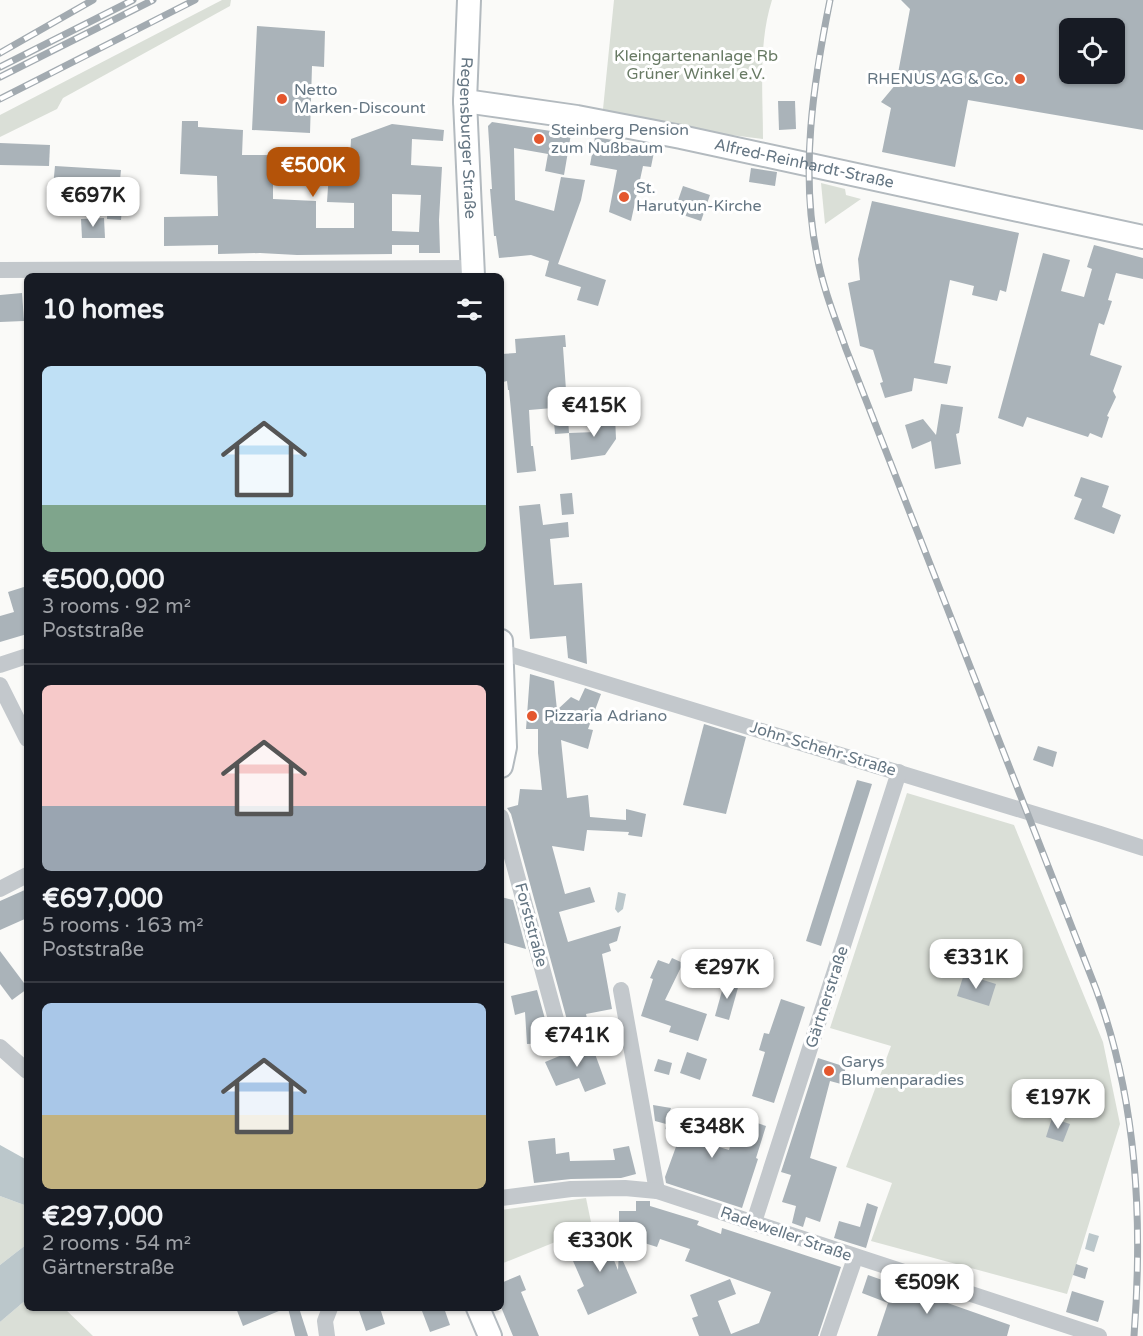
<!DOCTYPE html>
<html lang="en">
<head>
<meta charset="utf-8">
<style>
	:root { --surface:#171b24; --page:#242831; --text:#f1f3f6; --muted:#9ea1a6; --line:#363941; --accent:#b45309 }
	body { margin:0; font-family:"Varela Round",sans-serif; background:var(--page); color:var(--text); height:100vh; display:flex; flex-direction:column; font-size:22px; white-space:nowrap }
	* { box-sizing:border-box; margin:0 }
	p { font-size:20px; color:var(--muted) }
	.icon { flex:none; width:33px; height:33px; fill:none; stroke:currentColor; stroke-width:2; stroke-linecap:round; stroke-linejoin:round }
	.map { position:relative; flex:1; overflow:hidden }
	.drawer { position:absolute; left:24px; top:273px; width:480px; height:1038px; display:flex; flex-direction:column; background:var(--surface); border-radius:9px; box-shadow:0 2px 4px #0004 }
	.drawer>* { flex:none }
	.tools { position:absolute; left:1059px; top:18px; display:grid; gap:12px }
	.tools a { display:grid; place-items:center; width:66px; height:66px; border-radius:9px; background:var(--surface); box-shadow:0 2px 4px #0004; font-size:30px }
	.price { position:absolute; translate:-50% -51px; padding:0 14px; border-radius:12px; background:#fff; color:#222; font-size:20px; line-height:39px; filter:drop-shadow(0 2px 3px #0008) }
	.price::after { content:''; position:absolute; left:50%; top:36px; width:18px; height:14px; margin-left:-9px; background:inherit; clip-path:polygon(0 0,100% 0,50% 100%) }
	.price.current { background:var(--accent); color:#fff }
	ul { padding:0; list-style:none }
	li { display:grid; align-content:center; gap:12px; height:318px; padding:0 18px }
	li+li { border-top:2px solid var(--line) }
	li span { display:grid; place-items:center; height:186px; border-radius:9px; color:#555 }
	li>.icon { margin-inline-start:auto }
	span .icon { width:108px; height:108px; fill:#fffc; stroke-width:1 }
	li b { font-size:26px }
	h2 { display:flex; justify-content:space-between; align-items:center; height:72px; padding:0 18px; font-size:26px }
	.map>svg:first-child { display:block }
	.green { fill:#dadfd7 }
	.water { fill:#bbc7cb }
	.building { fill:#aab3b9; fill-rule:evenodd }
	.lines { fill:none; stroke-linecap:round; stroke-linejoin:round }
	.secondary-casing { stroke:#b3babf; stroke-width:26 }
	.street { stroke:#c3c8cc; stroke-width:16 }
	.secondary { stroke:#fff; stroke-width:22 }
	.rail-casing { stroke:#a2aab0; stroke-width:7 }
	.rail { stroke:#fff; stroke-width:4.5; stroke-dasharray:14; stroke-linecap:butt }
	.poi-dot { fill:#e4572e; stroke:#fff; stroke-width:2 }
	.labels { text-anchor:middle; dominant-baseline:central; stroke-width:6; stroke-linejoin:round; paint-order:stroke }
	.park-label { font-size:16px; fill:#687a64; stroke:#fff }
	.poi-label { font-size:16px; fill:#657683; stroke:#fff; text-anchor:start }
	.street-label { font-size:16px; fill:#657683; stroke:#fff }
</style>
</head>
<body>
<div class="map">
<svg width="1143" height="1336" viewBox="0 0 1143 1336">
	<rect width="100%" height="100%" fill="#fafaf8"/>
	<g class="green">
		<path d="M222,0H231L230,6L63,98L57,109L0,137V115Z"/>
		<path d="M614,0H772C758,44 763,94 763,139L602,119Z"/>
		<path d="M821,183L845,189L846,195L861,199L825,224Z"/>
		<path d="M907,793L1014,825L1103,1042L1120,1124L1067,1294L871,1241L892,1183L846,1167L891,1046L830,1028Z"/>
		<path d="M0,1196L27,1206V1244L0,1265Z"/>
		<path d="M586,1198L592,1227L501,1264V1210Z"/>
		<path d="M27,1299V1308H64L93,1336H0V1322Z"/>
	</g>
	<g class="water">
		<path d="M618,892L626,894L623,909L618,913L615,909Z"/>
		<path d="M0,1145L27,1160V1206L0,1196Z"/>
		<path d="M1089,1233L1099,1236L1094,1252L1085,1249Z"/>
		<path d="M27,1244V1299L0,1322V1265Z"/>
	</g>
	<g class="building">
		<path d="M901,0H1143V130L968,100L955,167L882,152L891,108L881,102L896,84L910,9ZM1070,28H1114V74H1070Z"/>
		<path d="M257,26L325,31L324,67L312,66L310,133L252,130Z"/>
		<path d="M778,101H795L796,129L779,130Z"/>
		<path d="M182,121H198V127L243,130L242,155H273V199L316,201V228H354V203L327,202L330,158L350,159L351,139L392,124L444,130L443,141L412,139L411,165L442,167L439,220L440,253H419V245H392V254L297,255L260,253L218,254V245L164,246V217L218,216L217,176L180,174ZM392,194L421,195L419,232L392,231Z"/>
		<path d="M492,122L571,134L564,175L545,171L548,154L514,148L515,200L554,211L561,177L585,180L581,200L558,264L606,280L598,306L577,300L581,287L545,276L549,261L531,255L499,258L496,236H494L490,189H492L488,126Z"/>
		<path d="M595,137L655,147L651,167L643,166L631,221L609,212L617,170L590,165Z"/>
		<path d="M0,143L50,145L49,166L0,165Z"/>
		<path d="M55,166L121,170L119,191L53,187Z"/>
		<path d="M751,168L777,172L775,186L749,182Z"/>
		<path d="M683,186L710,195L701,221L674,212Z"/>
		<path d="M108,194L123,195L121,220L107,219Z"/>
		<path d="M872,201L1019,233L1006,292L1000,290L997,301L972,295L974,286L950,280L934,363L951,366L947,384L914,378L912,391L885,398L880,383L883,382L873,350L860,346L848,283L860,280L858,259Z"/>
		<path d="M104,218L105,238H82L81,219Z"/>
		<path d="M1094,245L1143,258V279L1116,273L1108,300L1112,301L1104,325L1099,323L1090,355L1122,366L1113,391L1116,397L1107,416L1109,417L1102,438L1090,433L1088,437L1027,417L1023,427L998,418L1043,253L1070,260L1061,291L1084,297L1092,269L1087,267Z"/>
		<path d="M22,293L24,321L0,322V295Z"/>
		<path d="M565,335L566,347H563L569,433L555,434L553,408L529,410L531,446H533L536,471L517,473L509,390H508L507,381L503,382L501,354L516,353L515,339Z"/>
		<path d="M941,404L963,407L959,433L956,434L961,464L935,469L931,441L912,449L905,425L923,419L936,435Z"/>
		<path d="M594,411L615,416L616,439L605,455L571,460L569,433L595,432Z"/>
		<path d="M1081,477L1109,486L1102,507L1121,515L1114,534L1074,519L1082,499L1074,496Z"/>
		<path d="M572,493L574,514L562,515L560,494Z"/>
		<path d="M540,504L543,525L568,522L569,537L550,539L554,585L582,583L587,664L568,658L566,636L530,639L519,506Z"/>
		<path d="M27,586V634L0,642V616L14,612L8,592Z"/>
		<path d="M530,674L554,681L557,710L571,697L579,701L585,688L601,694L588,729L593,730L588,749L561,740L567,798L588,795L590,817L626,820V809L646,814L642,837L628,835L629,832L587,830L584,851L552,846L565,894L590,887L595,902L559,912L568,942L621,926L617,941L609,944L611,951L602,954L612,1009L586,1014L588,1023L584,1024L590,1041L566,1042L570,1037V1031L511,814L507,808L518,805L520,789L542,790L538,753V729H526Z"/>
		<path d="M704,724L746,737L726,814L683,805Z"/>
		<path d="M1038,746L1057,752L1053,767L1033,760Z"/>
		<path d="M857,780L872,784L821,946L806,941Z"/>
		<path d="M27,889V918L0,930V901Z"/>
		<path d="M501,897L513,900L526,949L501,942Z"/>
		<path d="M0,951L27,987V989L12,1000L0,984Z"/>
		<path d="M739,951L759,958L761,953L774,958L766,980L756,977L755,979L745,976L744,979L731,975Z"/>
		<path d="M672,958L683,963L665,1000L707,1014L698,1041L669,1032L671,1026L641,1016L653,979L650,978L658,960L669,964Z"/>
		<path d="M964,974L996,984L989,1006L957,996Z"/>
		<path d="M725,980L739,984L729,1020L715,1016Z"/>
		<path d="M537,990L550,1037L554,1043L527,1044L525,1012L515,1015L511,996Z"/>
		<path d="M781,999L805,1007L774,1103L752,1096L765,1052L759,1050L764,1033L769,1034Z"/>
		<path d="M591,1043L606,1084L585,1092L579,1078L556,1086L545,1062Z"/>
		<path d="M687,1052L707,1059L700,1080L680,1073Z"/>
		<path d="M818,1058L846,1067L841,1084L830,1081L810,1158L837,1167L820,1222L806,1217L803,1227L792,1223L796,1206L782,1202L791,1175L781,1172Z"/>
		<path d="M658,1059L672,1063L669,1075L654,1071Z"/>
		<path d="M653,1105L671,1108L668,1117L711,1129L706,1143L729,1150L739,1117L766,1126L756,1158L758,1159L742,1208L666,1183L665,1177L677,1144L668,1141L671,1131L665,1129L668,1118L666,1124L655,1121Z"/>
		<path d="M1052,1118L1070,1124L1063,1142L1046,1137Z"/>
		<path d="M555,1138L556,1154L569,1152L570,1161L615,1160L613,1149L629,1146L636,1174L621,1178L571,1179L534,1183L528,1141Z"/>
		<path d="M636,1201H650V1206L699,1221L697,1225L721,1234L722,1228L841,1267L818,1336H699L692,1318L698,1316L690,1295L730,1279L736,1294L718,1301L731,1334L759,1323L771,1292L685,1261L690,1249L660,1239L657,1247L619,1235V1211H636Z"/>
		<path d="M867,1203L878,1207L866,1248L834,1238L839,1221L860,1227Z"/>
		<path d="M601,1229L618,1270L619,1252L637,1293L588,1315L577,1290L584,1286L566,1245Z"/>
		<path d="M1076,1264L1088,1268L1085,1279L1073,1275Z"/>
		<path d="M520,1275L526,1290L521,1292L539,1336H513L501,1307V1283Z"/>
		<path d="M868,1275L1010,1325L1007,1336H877L888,1303L862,1293Z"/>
		<path d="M1072,1291L1104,1301L1098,1322L1066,1312Z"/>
		<path d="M236,1308H286L243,1326Z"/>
		<path d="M288,1308H299L308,1336H295Z"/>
		<path d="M358,1308H380L385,1324L366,1331Z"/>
		<path d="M431,1308H444L450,1325L430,1332L422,1311Z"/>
	</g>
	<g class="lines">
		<defs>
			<g id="secondary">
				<path id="s1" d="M469,0L465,101L473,276"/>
				<path id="s2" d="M465,101L577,117L681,137L1143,237"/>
				<path d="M501,641L505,747L501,766"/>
				<path d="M478,1308L490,1336"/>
			</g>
		</defs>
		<use href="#secondary" class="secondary-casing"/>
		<g class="street">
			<path d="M0,270L472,268"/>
			<path d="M502,652L1100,834L1143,848"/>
			<path d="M0,665L27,656"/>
			<path d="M0,685L27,739"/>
			<path d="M501,817L560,1034"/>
			<path d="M0,889L27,875"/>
			<path d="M621,990L657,1191"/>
			<path d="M0,1047L27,1071"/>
			<path d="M501,1198L571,1189L625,1188L657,1191L1099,1336"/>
			<path d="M754,1222L899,772"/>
			<path d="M327,1336L325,1321L330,1308"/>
			<path d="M828,1336L855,1258"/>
		</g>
		<use href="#secondary" class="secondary"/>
		<defs>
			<g id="rail">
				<path d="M830,0C813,84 800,172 817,256C823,288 835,318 846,349L1096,989C1137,1100 1143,1219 1134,1336"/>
				<path d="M0,53L93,0"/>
				<path d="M0,67L133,0"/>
				<path d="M0,77L153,0"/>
				<path d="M0,99L195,0"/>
			</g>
		</defs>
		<use href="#rail" class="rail-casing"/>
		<use href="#rail" class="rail"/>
	</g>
	<g class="poi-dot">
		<circle cx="1020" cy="79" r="6"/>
		<circle cx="282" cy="99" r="6"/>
		<circle cx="539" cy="139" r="6"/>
		<circle cx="624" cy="197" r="6"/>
		<circle cx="532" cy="716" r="6"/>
		<circle cx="829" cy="1071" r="6"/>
	</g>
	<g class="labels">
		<g class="park-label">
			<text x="696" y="56">Kleingartenanlage Rb<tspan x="696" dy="18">Grüner Winkel e.V.</tspan></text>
		</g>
		<g class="poi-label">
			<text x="1008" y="79" text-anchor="end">RHENUS AG &amp; Co.</text>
			<text x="294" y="90">Netto<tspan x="294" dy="18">Marken-Discount</tspan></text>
			<text x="551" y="130">Steinberg Pension<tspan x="551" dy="18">zum Nußbaum</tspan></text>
			<text x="636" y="188">St.<tspan x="636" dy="18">Harutyun-Kirche</tspan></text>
			<text x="544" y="716">Pizzaria Adriano</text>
			<text x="841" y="1062">Garys<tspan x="841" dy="18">Blumenparadies</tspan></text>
		</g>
		<g class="street-label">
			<text stroke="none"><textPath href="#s1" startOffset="138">Regensburger Straße</textPath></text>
			<text stroke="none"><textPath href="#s2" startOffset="345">Alfred-Reinhardt-Straße</textPath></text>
			<text transform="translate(823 749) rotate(17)">John-Schehr-Straße</text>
			<text transform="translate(531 925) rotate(75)">Forststraße</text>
			<text transform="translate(827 997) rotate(-72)">Gärtnerstraße</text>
			<text transform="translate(786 1234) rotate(19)">Radeweller Straße</text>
		</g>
	</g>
</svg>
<div class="tools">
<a><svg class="icon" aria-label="locate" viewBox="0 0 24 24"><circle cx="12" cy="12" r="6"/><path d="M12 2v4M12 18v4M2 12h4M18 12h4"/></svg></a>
</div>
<b class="price current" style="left:313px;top:198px">€500K</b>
<b class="price" style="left:93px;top:228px">€697K</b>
<b class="price" style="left:594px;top:438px">€415K</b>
<b class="price" style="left:976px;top:990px">€331K</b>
<b class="price" style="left:727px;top:1000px">€297K</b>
<b class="price" style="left:577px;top:1068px">€741K</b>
<b class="price" style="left:1058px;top:1130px">€197K</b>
<b class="price" style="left:712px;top:1159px">€348K</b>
<b class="price" style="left:600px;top:1273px">€330K</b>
<b class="price" style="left:927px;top:1315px">€509K</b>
<section class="drawer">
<h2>10 homes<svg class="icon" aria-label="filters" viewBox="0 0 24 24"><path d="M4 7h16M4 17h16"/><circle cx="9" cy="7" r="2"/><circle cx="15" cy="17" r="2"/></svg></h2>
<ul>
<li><span style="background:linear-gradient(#bfe0f5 75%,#7fa58c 0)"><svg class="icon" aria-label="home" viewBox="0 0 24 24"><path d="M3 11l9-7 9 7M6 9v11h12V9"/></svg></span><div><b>€500,000</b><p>3 rooms · 92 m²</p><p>Poststraße</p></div></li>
<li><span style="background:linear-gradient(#f6c9c9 65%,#9aa5b1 0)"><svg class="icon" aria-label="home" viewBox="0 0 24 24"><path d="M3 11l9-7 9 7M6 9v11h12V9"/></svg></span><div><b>€697,000</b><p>5 rooms · 163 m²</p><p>Poststraße</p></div></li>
<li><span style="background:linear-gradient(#a9c7e8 60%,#c2b280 0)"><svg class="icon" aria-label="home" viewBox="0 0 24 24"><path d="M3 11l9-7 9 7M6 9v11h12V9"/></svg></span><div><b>€297,000</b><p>2 rooms · 54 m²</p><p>Gärtnerstraße</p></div></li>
</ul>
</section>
</div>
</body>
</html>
